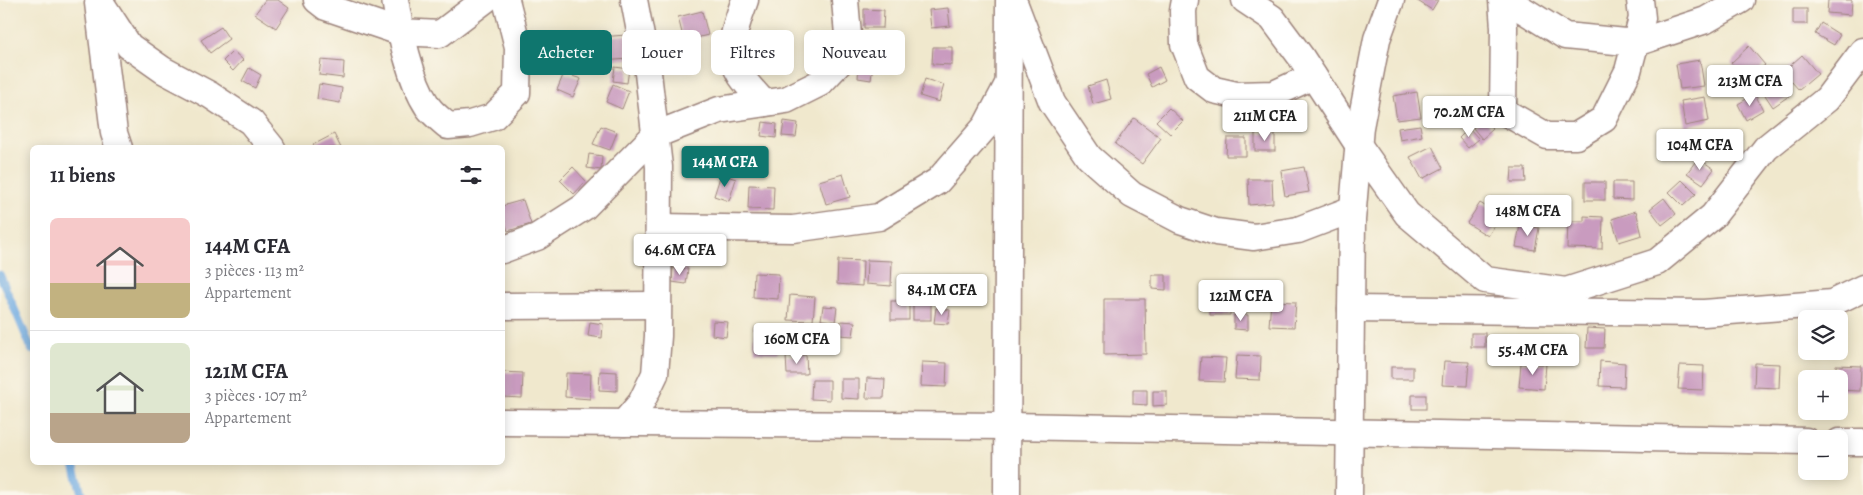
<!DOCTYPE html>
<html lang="fr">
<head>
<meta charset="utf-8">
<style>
	:root { --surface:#fff; --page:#f2f2f3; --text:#2b2b33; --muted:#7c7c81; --line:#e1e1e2; --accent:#0f766e }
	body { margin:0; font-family:Alegreya,serif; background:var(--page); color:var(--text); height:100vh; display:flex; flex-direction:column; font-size:19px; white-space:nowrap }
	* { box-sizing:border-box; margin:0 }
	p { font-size:16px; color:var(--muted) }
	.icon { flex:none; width:28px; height:28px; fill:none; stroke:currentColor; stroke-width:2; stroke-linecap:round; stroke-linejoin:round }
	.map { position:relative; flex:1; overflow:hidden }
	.drawer { position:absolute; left:30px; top:145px; width:475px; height:320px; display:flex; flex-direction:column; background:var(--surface); border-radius:8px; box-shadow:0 2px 12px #0003 }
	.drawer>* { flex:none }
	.banner { position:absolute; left:520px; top:30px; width:475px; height:45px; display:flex; gap:10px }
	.tools { position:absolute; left:1798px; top:310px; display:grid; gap:10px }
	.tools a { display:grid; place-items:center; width:50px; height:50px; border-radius:8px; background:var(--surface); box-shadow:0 2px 12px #0003; font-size:25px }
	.price { position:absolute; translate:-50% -42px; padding:0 11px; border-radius:5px; background:#fff; color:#222; font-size:16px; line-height:32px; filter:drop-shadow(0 1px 2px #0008) }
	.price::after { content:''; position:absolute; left:50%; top:30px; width:15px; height:11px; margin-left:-8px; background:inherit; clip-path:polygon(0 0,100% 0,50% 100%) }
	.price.selected { background:var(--accent); color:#fff }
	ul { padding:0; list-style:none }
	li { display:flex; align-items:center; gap:15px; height:125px; padding:0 20px }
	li+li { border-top:1px solid var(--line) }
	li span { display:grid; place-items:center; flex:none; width:140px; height:100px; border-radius:8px; color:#555 }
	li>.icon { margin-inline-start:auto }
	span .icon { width:60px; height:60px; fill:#fffc; stroke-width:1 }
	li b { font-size:21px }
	h2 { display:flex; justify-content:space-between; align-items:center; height:60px; padding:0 20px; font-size:21px }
	.pill { padding:0 18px; border-radius:8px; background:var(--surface); box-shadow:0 2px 12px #0003; font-size:18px; line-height:45px }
	.pill.selected { background:var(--accent); color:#fff }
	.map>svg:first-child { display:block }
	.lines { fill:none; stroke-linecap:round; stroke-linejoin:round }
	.stream { stroke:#71abe1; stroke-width:8 }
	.building { fill:#c99bbf }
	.minor-casing { stroke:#9d847c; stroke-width:29 }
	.minor { stroke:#fff; stroke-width:26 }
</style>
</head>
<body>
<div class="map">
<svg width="1863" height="495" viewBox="0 0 1863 495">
	<rect width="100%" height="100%" fill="#fbf7ec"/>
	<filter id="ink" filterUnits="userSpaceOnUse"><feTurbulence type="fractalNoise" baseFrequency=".02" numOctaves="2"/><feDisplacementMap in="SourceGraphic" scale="10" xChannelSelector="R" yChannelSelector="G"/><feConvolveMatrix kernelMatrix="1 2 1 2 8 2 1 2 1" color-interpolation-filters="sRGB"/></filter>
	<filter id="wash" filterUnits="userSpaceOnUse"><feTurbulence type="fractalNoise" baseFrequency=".0096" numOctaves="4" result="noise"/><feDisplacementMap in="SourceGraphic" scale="20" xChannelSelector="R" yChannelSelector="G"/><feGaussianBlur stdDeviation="1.12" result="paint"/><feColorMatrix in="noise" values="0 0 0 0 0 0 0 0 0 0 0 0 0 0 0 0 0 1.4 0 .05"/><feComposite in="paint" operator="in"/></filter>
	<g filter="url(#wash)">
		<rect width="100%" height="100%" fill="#f0e8cd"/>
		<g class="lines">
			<g class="stream">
				<path d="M0,275L32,350"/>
				<path d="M73,462L82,495"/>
			</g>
		</g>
		<g id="blocks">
			<g class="building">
				<path d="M265,0H278L289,8L276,28L255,14Z"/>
				<path d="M1416,0H1438L1432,10Z"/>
				<path d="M1828,0H1852L1851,15L1827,13Z"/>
				<path d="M948,8L950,26L931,28L929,10Z"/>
				<path d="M864,9L884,10L883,28H864Z"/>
				<rect x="1793" y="9" width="14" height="15"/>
				<path d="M702,11L708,35L684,41L678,17Z"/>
				<path d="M1821,23L1840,35L1834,45L1815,34Z"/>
				<path d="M221,27L229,39L210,53L201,40Z"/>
				<path d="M626,35L628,59L603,61L601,37Z"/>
				<path d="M866,38L885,39V56H865Z"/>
				<path d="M1749,46L1765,65L1747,81L1731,63Z"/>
				<path d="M933,47H952V65L932,64Z"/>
				<path d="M233,51L243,60L233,71L223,61Z"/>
				<path d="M1802,55L1818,74L1799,90L1783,72Z"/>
				<path d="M321,60L344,62L343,78L319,75Z"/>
				<path d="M1700,60L1704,86L1680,89L1676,64Z"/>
				<path d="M859,64L873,65L871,80L858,78Z"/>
				<path d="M615,67L629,69L627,83L613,81Z"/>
				<path d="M1159,67L1165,80L1152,87L1146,74Z"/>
				<path d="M249,68L261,75L255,88L242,81Z"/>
				<path d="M564,73L581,79L573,97L557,90Z"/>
				<path d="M925,79L944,85L939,102L920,96Z"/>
				<path d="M1106,80L1111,99L1093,104L1088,86Z"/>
				<path d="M1779,81L1789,96L1773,107L1763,92Z"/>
				<path d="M319,84L342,88L340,103L317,99Z"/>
				<path d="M613,84L629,91L622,109L606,102Z"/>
				<path d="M1417,92L1421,117L1397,120L1393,96Z"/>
				<path d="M1755,94L1763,110L1746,120L1738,104Z"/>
				<path d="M1705,97L1709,121L1685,126L1681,101Z"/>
				<path d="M1169,108L1183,121L1170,134L1156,121Z"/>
				<path d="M1134,118L1161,138L1142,164L1115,144Z"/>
				<path d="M1483,118L1493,129L1482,139L1473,128Z"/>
				<path d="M784,121L798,123L796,137L782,136Z"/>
				<path d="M763,122L777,124L776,138L761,136Z"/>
				<path d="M1420,125L1422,136L1400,140L1398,128Z"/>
				<path d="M601,126L617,132L610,150L593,144Z"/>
				<path d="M1469,128L1479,139L1468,148L1459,138Z"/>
				<rect x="1255" y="133" width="20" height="18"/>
				<path d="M334,134L341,148H314L313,145Z"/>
				<path d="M1227,138H1246V156H1226Z"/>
				<path d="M1432,146L1443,168L1422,179L1410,157Z"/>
				<path d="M589,154L602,156L601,170L587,168Z"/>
				<path d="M1698,158L1714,169L1703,184L1687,173Z"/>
				<path d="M573,167L586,181L574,194L560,180Z"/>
				<path d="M1304,167L1309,192L1285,196L1281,171Z"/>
				<path d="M1512,168H1525L1526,182H1511Z"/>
				<path d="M721,174L736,179L729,201L714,196Z"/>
				<path d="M843,174L850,197L826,204L819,181Z"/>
				<path d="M1248,179H1272L1273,203L1249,205Z"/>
				<path d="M1682,180L1696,194L1683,206L1669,192Z"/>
				<rect x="1585" y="182" width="20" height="18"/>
				<path d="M1613,182H1632V200L1613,199Z"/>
				<path d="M749,185L774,186L773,210L748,209Z"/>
				<path d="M1664,198L1676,214L1662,225L1650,209Z"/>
				<path d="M523,200L531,224L508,231L502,214V206Z"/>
				<path d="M1480,203L1501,216L1488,236L1467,223Z"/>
				<path d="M1636,211L1642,235L1619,242L1612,219Z"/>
				<path d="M1584,216L1603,217L1602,249L1567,248L1568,221H1584Z"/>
				<path d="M1520,225L1539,228L1535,250L1516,247Z"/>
				<path d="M838,260L863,261L862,286L837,284Z"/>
				<path d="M867,260L892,261L891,286L866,284Z"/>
				<path d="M673,268L688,269L686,284L672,282Z"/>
				<path d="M754,273L779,274L778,299L753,297Z"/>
				<path d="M1152,275H1166V290L1152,289Z"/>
				<path d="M790,295L815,297L813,321L788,320Z"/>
				<path d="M1211,296L1230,297V315H1210Z"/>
				<path d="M1104,299H1145L1146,354L1104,355Z"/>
				<rect x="891" y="301" width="18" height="19"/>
				<rect x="913" y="301" width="18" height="19"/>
				<path d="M1271,301L1296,302L1294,327L1269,326Z"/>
				<path d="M823,306L837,307L835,322L821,320Z"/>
				<path d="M936,308L950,310L948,324L934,323Z"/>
				<path d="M1234,315H1248V330L1234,329Z"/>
				<path d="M713,321L728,322L726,337L712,335Z"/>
				<path d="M841,321L855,322L853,336L839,335Z"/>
				<path d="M590,322L603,324L602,338L588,336Z"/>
				<path d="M819,324L833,326L831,340L817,338Z"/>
				<path d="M805,325L806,342L786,343V326Z"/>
				<path d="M755,328L780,329L778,353L754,352Z"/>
				<path d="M1587,328L1605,329L1604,348H1586Z"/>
				<rect x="1471" y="333" width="14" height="14"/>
				<path d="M806,355L807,374H787L786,356Z"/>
				<path d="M1237,355L1261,356L1260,380L1235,379Z"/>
				<path d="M1201,357L1226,358L1224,382L1199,381Z"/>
				<path d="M1444,361L1469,362L1467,386L1442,385Z"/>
				<path d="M1600,361L1625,363L1624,387L1599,386Z"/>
				<path d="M922,362L947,363L946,387L921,386Z"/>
				<path d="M1521,363L1546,364L1544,389L1519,387Z"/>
				<path d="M1755,363L1780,364L1779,388L1754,387Z"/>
				<path d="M1680,365L1704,366L1703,390L1678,389Z"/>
				<path d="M1836,365L1861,366L1860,391L1839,390V379H1836Z"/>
				<rect x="1391" y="367" width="22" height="12"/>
				<path d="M600,371L617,372V391L599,390Z"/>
				<path d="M502,372L523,373L522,398L502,397Z"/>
				<path d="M566,373L591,374L590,399L565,397Z"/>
				<path d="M867,378L885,379L884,398H866Z"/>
				<path d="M841,379H859V399L841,398Z"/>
				<path d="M812,380H830V400L811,399Z"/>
				<path d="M1133,390H1147V405L1133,404Z"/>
				<path d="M1153,391H1167V405L1153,406Z"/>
				<rect x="1412" y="395" width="14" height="14"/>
			</g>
		</g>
	</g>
	<g filter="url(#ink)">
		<use href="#blocks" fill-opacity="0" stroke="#9d847c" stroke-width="1"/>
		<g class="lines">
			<defs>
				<g id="minor">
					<path d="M99,0L129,46L163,70L210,95L251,122L272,148"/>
					<path d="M317,0L326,7L400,32L440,34L485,0"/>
					<path d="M395,0C401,34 409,78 428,107C433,114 441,120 448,126L470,124L493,117L517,93L518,47L506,0"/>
					<path d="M745,0C736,24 725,51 741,76C747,85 756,94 764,103"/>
					<path d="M1185,0L1183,11L1184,44L1197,77L1214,90L1236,95L1274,94L1313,76"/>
					<path d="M1245,0L1272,18L1301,57L1359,146L1407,214L1485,280L1566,291L1657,262L1713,216L1766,148L1827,99L1863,51"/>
					<path d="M1502,0L1504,28L1503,111L1547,136H1576L1604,119L1628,71L1642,18L1640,0"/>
					<path d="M1507,0L1565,36L1636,43L1706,20L1741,0"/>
					<path d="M98,3L114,133L119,148"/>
					<path d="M1015,5L1052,102L1089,157L1132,195L1180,220L1216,232L1254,237L1298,230L1353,209"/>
					<path d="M659,227L793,229L879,217L938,181L986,126L1007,86"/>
					<path d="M502,250L537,237L584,207L655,135L719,110L786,100L820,83L839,63L848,35L845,0"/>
					<path d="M502,306L658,305"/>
					<path d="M1351,309L1704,313L1832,303L1863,288"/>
					<path d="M502,422L1008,426L1806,441"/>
					<path d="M624,423L641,403L655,374L658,336L659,167L648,73L634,0"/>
					<path d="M1839,442H1863"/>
					<path d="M1007,495L1009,0"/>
					<path d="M1349,495L1352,220L1360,127L1377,39L1391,0"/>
				</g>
			</defs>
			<use href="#minor" class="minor-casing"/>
			<use href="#minor" class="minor"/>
		</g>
	</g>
</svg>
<div class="tools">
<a><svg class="icon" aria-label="layers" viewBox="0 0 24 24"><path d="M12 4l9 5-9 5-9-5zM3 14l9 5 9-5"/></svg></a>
<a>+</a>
<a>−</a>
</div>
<b class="price" style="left:1750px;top:107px">213M CFA</b>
<b class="price" style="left:1469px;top:138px">70.2M CFA</b>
<b class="price" style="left:1265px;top:142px">211M CFA</b>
<b class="price" style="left:1700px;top:171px">104M CFA</b>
<b class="price selected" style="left:725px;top:188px">144M CFA</b>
<b class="price" style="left:1528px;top:237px">148M CFA</b>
<b class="price" style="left:680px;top:276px">64.6M CFA</b>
<b class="price" style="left:942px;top:316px">84.1M CFA</b>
<b class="price" style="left:1241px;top:322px">121M CFA</b>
<b class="price" style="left:797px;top:365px">160M CFA</b>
<b class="price" style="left:1533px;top:376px">55.4M CFA</b>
<div class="banner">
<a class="pill selected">Acheter</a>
<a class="pill">Louer</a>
<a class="pill">Filtres</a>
<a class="pill">Nouveau</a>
</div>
<section class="drawer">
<h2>11 biens<svg class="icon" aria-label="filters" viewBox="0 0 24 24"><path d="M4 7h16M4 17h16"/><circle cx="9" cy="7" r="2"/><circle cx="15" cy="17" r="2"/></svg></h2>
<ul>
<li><span style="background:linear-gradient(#f6c9c9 65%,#c2b280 0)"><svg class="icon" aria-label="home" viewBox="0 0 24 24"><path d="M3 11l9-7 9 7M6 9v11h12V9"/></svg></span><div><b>144M CFA</b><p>3 pièces · 113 m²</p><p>Appartement</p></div></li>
<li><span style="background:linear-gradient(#dfe7d0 70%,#b9a48a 0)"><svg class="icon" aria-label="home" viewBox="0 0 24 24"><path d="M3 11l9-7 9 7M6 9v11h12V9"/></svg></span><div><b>121M CFA</b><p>3 pièces · 107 m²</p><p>Appartement</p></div></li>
</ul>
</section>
</div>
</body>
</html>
